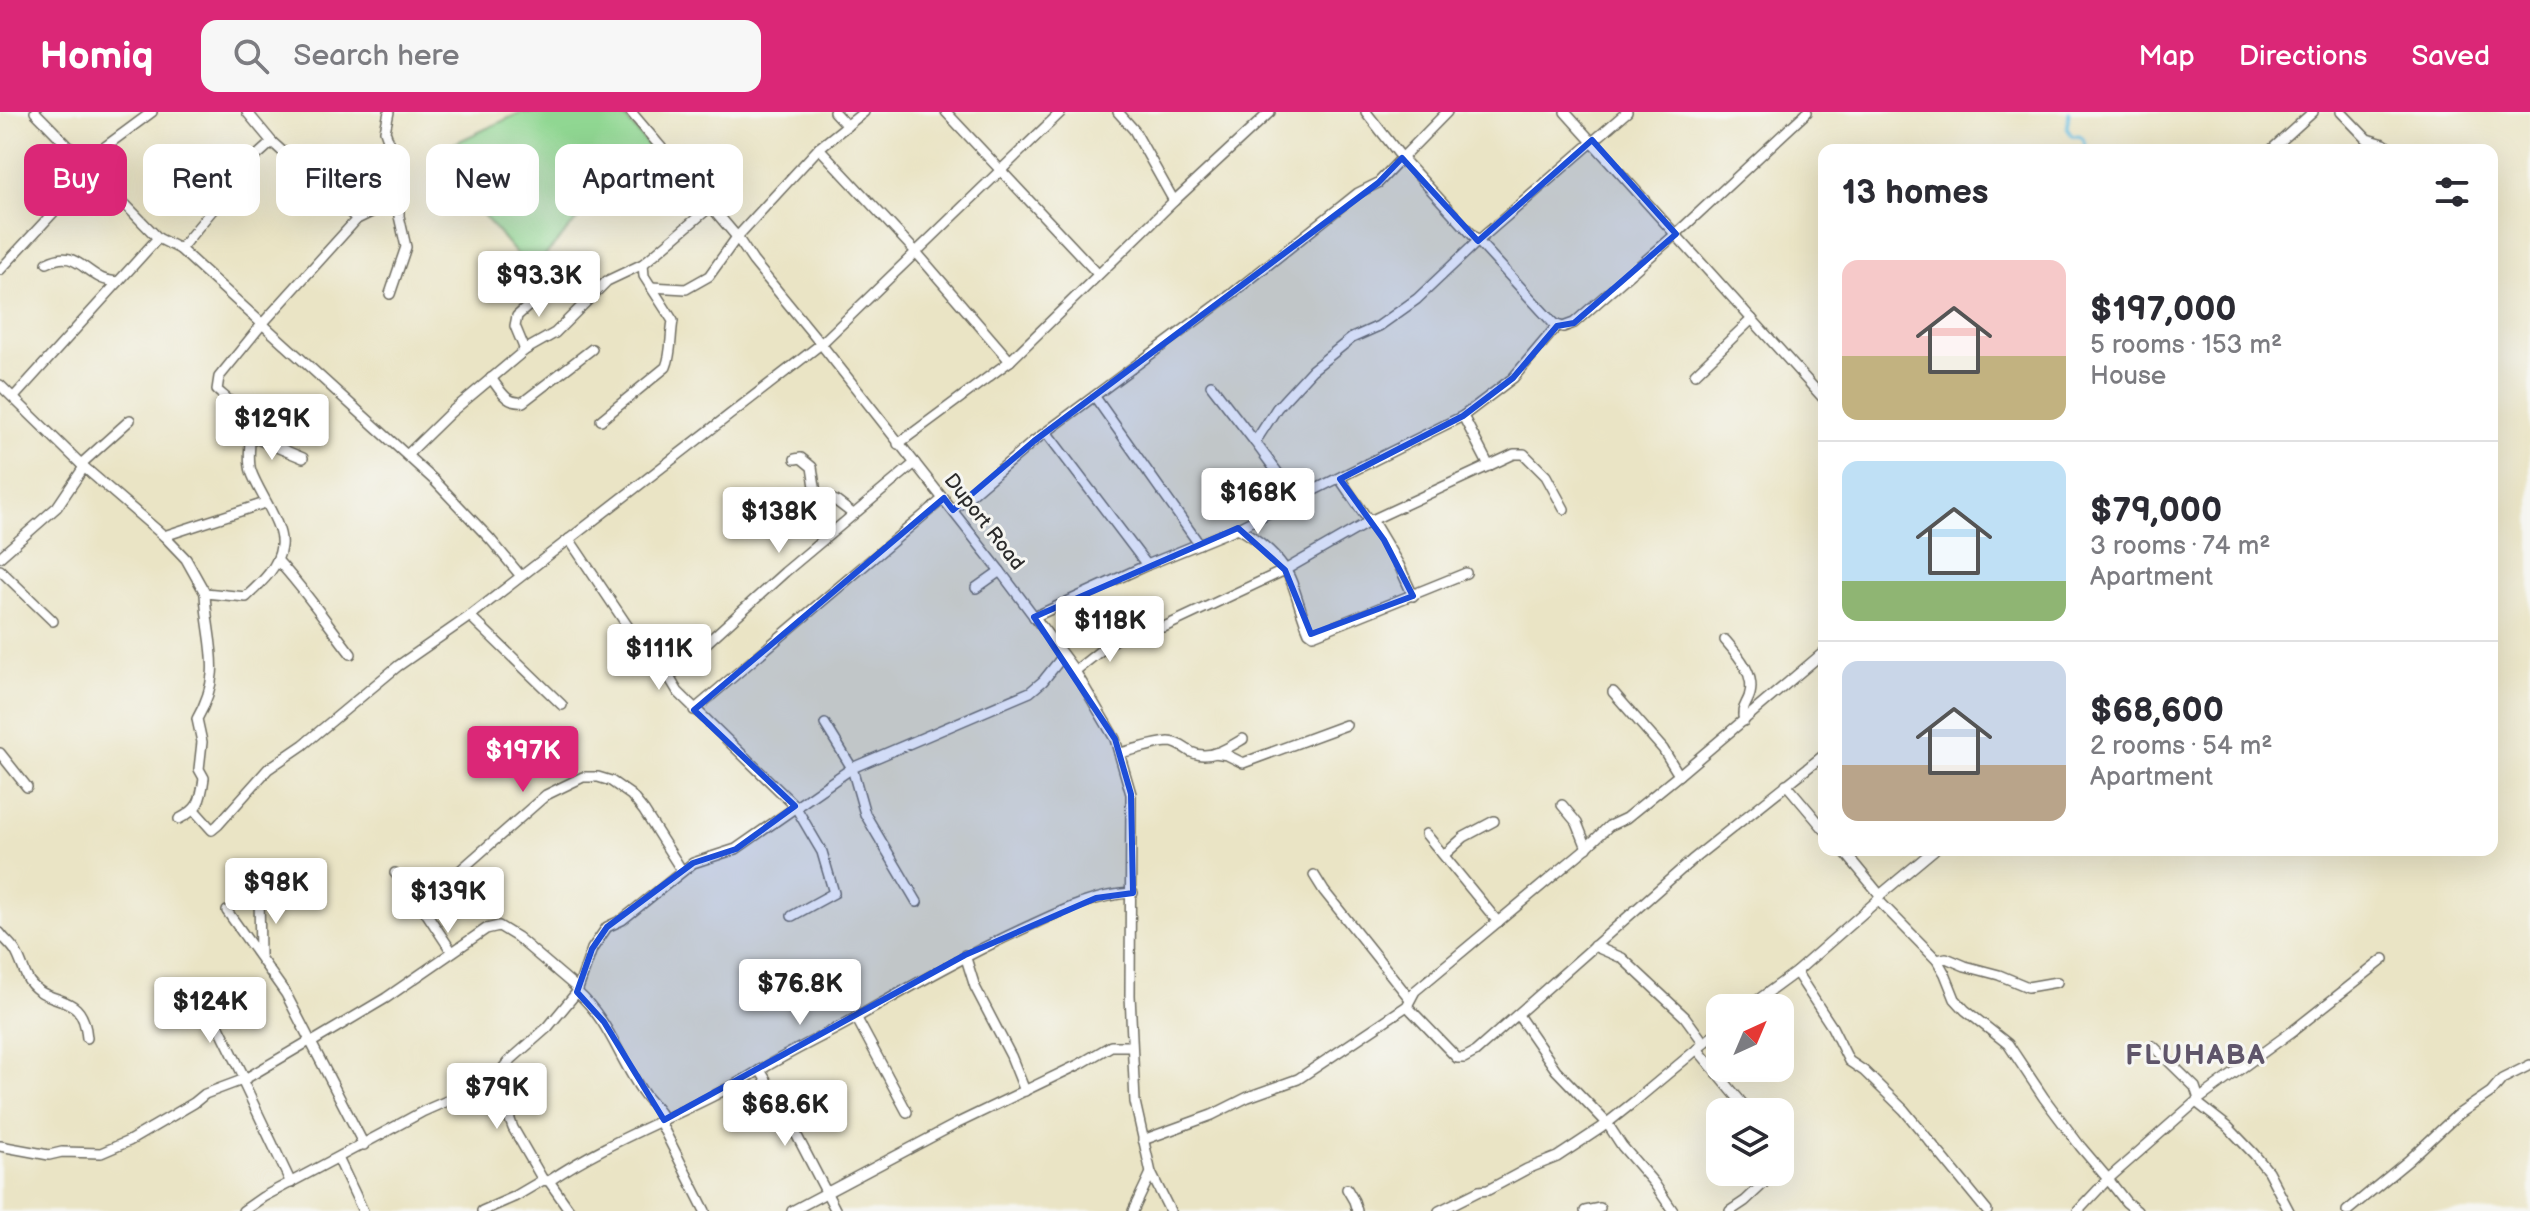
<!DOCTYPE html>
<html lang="en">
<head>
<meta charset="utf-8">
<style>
	:root { --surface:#fff; --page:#f7f7f7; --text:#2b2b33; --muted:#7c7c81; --line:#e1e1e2; --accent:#db2777 }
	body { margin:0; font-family:"Balsamiq Sans",sans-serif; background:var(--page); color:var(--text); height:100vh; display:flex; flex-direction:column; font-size:30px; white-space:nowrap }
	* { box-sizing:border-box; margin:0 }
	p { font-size:26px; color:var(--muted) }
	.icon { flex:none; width:44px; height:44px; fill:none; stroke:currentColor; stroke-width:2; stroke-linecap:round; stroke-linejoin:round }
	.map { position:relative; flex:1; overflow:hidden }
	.details { position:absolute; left:1818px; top:32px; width:680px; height:712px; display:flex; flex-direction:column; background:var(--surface); border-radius:16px; box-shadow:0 8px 32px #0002 }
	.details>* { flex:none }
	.top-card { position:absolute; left:24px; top:32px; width:760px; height:72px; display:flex; gap:16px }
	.needle { width:52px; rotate:44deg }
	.tools { position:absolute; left:1706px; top:882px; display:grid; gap:16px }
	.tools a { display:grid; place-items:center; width:88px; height:88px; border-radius:16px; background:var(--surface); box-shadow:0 8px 32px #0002; font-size:40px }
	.price { position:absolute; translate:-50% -68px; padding:0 18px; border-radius:8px; background:#fff; color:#222; font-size:26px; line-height:52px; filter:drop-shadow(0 2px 4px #0008) }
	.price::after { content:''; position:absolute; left:50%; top:48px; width:24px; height:18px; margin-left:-12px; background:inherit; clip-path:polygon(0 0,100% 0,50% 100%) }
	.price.on { background:var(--accent); color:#fff }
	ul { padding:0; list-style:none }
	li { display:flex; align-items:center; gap:24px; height:200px; padding:0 24px }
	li+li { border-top:2px solid var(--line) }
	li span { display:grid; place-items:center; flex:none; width:224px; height:160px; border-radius:16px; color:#555 }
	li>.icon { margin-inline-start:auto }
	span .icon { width:96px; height:96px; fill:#fffc; stroke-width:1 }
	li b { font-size:34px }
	h2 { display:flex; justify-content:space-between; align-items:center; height:96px; padding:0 24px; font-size:34px }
	.tag { padding:0 28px; border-radius:16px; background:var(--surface); box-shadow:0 8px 32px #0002; font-size:28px; line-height:72px }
	.tag.on { background:var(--accent); color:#fff }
	header { display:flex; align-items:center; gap:48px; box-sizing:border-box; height:112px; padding:0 40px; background:var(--accent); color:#fff }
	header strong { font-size:38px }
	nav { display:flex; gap:44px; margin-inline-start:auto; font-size:28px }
	.search { width:560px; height:72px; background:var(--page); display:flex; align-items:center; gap:20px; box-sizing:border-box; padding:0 28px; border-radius:16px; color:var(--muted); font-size:30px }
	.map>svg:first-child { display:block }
	.green { fill:#90d792; stroke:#5e815e; stroke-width:2 }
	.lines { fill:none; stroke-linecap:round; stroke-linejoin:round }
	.stream { stroke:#67c0e4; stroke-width:3 }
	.minor-casing { stroke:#6e6c61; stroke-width:12 }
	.minor { stroke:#fff; stroke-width:9 }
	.marked { fill:#1d4ed8; fill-opacity:0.2; stroke:#1d4ed8; stroke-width:6; stroke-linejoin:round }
	.labels { text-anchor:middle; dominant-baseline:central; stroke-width:6; stroke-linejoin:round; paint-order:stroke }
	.street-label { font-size:20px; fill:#2b2b2b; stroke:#f6f6f2 }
	.district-label { font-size:28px; font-weight:bold; letter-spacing:2px; fill:#5f556a; stroke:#f6f6f2 }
</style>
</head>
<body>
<header>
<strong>Homiq</strong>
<div class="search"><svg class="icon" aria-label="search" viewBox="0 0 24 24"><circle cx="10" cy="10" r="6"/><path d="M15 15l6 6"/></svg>Search here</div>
<nav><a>Map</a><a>Directions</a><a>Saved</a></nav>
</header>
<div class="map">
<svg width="2530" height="1099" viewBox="0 0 2530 1099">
	<rect width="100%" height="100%" fill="#f6f6f2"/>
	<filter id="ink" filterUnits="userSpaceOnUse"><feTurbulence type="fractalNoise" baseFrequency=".0125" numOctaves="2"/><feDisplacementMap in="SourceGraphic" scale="16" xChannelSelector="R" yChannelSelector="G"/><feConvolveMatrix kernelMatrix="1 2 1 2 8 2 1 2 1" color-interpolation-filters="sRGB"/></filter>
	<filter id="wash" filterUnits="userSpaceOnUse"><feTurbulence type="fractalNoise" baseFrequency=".006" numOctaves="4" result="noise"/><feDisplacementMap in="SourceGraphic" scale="32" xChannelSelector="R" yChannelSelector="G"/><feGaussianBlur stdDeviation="1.8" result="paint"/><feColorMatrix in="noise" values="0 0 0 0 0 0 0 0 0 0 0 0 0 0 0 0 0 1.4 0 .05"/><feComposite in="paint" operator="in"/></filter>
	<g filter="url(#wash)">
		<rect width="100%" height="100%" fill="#eae4c5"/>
		<path class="green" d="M522,0H621L650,36L595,88L531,159L431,42Z"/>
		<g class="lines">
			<path class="stream" d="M2069,0L2067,16L2072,24L2079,23L2084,29L2086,38"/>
		</g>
	</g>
	<g filter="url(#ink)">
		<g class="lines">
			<defs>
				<g id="minor">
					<path d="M35,0L158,126L180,137L434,368L491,428L520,463"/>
					<path d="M247,0L272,30"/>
					<path d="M631,0L737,125L753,149L821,232L1000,459L1075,559L1115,627L1131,682L1130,883L1135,990L1151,1061L1170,1099"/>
					<path d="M834,0L847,14"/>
					<path d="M946,0L1098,162"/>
					<path d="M1118,0L1134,18L1174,89"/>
					<path d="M1366,0L1402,46L1447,0"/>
					<path d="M1565,0L1824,287"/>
					<path d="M2341,0L2367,27L2384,32L2391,38"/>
					<path d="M819,36L916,140L1010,249"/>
					<path d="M2271,38L2313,0"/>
					<path d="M83,51L152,0"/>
					<path d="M180,137L244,60L252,48L272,30L357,107"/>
					<path d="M47,151C72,138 79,154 99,165C105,169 112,169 118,170"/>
					<path d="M0,158L89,62"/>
					<path d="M651,175L686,177L709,164L737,125L819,36L864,0"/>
					<path d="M390,182L406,135L399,104V82"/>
					<path d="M525,238L515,214L517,204L551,174"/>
					<path d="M1695,262L1752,207"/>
					<path d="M491,266C501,279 506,292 523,290L592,237"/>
					<path d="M0,273L84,355L57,395L0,445"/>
					<path d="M1211,273L1255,330"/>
					<path d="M14,285L158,126"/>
					<path d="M1095,285L1199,432"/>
					<path d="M601,308L666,255C672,241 670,225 673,209L644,164L643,152"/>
					<path d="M1046,320L1147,453"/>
					<path d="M250,324L303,346"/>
					<path d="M898,332L1010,249L1174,89L1270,0"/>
					<path d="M407,343L450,301L525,238L555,221L607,169L643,152L710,95"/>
					<path d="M795,347L801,346L812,355L816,381L836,389L853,402"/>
					<path d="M81,352L130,308"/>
					<path d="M1489,354L1463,304L1513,266L1557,214L1554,212"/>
					<path d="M84,355L164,424L186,447L205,481L246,485C261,471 279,455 281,434C284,413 258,380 251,359C246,343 254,325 247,310C241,297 227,287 217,278L219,265L263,211L357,107L386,93L402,77L400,62L385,19L389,0"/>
					<path d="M1340,367L1366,405L1372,408L1514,342H1524L1546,364L1564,397"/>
					<path d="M1297,387L1255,330L1277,296L1312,258L1352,226L1379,214L1417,187L1478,129L1627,0"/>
					<path d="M953,398L1034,329L1233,181L1358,81L1378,71L1402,46L1554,212L1563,215L1574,211L1676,122L1807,0"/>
					<path d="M1238,416C1259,428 1283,447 1292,471C1298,487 1302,504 1309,520L1313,523L1466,461"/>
					<path d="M164,424L265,391"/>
					<path d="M569,427L641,534L669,565L678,580L795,694L822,740L834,781L792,804"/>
					<path d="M278,449C305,478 327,511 351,542"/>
					<path d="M0,458L53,509"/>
					<path d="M976,476L1000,459"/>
					<path d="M470,504L562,593"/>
					<path d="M1034,505L1147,453L1238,416L1463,304"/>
					<path d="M1164,515L1285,458L1372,408L1399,453L1413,484"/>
					<path d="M1725,528C1738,543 1757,564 1749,585C1745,595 1741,597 1744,609"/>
					<path d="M1075,559L1124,520"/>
					<path d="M669,565L785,460L915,351"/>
					<path d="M1613,580L1663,637L1679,663"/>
					<path d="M694,598L944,386"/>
					<path d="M825,612L852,656L865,702L917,790"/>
					<path d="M0,641L27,675"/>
					<path d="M1119,641C1135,638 1153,631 1169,630C1178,630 1184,636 1191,640C1209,649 1228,636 1243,627"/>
					<path d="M1215,641L1227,643L1243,651L1346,613"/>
					<path d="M1786,672L1824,717"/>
					<path d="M1562,693L1577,711L1587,736"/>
					<path d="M195,699L212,718L218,713L268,657L303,633L398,554L470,504L821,232L1061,0"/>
					<path d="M179,707C199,697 201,689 204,666L199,657L202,630L197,607C225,558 207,532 205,481"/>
					<path d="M1426,722L1498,810"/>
					<path d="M1843,738L1880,783"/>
					<path d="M1444,743L1464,725L1494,709"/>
					<path d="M395,761L421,793"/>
					<path d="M1314,763L1324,779L1410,887"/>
					<path d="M259,782L260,843"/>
					<path d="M1878,788L1937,848L1945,862L1955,887L1965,898L2008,932L2044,986L2080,1034L2108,1067L2199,987L2294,918L2384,847"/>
					<path d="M227,799L286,882L364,1033"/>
					<path d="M0,821C5,828 12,833 16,840C21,849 24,861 29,869C49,897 83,876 87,926"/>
					<path d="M1594,834L1622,846L1685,905L1704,931"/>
					<path d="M452,840L421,793L546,683L583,665H598L611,669L631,683L644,699L682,759"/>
					<path d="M965,843L975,875L1011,944L1025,979"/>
					<path d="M1937,848L1946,846L1965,854L1999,863L2028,875L2057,870"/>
					<path d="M1796,860L1832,915L1849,949L1864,959L1904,998L1987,1099"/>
					<path d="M578,877L592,837L607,815L622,808L693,751L736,737L852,656L1030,580L1043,569L1063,544"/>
					<path d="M204,884L245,967"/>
					<path d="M1407,894L1457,946H1464L1475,940L1692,748L1824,643"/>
					<path d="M1747,896L1796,860L1878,788L1880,783L1934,738"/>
					<path d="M1518,903L1556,958L1607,1011L1622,1034L1654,1071L1673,1099"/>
					<path d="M856,905L907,1000"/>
					<path d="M312,930L386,886L486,817L499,814L517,825L578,877L577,880C609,908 620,949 644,982C651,992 659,997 664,1008"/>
					<path d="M2153,934L2195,975L2199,987"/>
					<path d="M1697,937L1747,997"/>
					<path d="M503,957L501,983L513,1016L543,1068"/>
					<path d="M760,958L781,993L836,1099"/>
					<path d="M242,968L291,1071"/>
					<path d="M2196,990L2228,1015L2254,1042L2268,1059L2289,1099"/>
					<path d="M660,1010L705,1099"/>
					<path d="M1143,1028L1212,1003L1248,985L1298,967L1407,894L1415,879L1584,738L1609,714L1626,706L1679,663L1824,540"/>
					<path d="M0,1034L49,1043L62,1040L101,1041L129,1029L194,991L205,982L245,967L311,928"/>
					<path d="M338,1046L363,1099"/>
					<path d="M549,1069L570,1099"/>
					<path d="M1347,1077L1354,1089L1357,1099"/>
					<path d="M243,1099L263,1085C316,1057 369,1029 422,1000C446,988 493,974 507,951L548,915L577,880"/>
					<path d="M482,1099L514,1085L543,1068L549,1069C614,1024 692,1000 760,958C793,938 828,922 861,903C917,871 970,841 1029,814C1061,799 1096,782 1133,781"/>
					<path d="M792,1099L958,1011L1080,952L1111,934H1131"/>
					<path d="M1133,1099L1151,1061"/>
					<path d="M1439,1099L1479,1079L1488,1078L1527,1057L1557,1045L1601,1016L1635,989L1720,918"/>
					<path d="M1585,1099L1600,1096"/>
					<path d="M1730,1099L1745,1089L1763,1072"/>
					<path d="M2078,1099L2108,1067L2126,1090L2137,1099"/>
					<path d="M2347,1099L2409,1048L2456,1004L2491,980L2502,967L2530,953"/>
				</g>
			</defs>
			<use href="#minor" class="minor-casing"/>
			<use href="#minor" class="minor"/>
		</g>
	</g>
	<path class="marked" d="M1592,28L1676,122L1574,211L1557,214L1513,266L1463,304L1340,367L1384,428L1413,484L1311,522L1285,458L1238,416L1034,505L1115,627L1131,682L1133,781L1096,786L965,843L664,1008L604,910L577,880L592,837L607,815L693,751L736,737L795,694L694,598L944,386L953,398L1034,329L1378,71L1402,46L1478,129Z"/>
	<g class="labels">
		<g class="street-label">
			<text transform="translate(984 410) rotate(52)">Duport Road</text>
		</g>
		<g class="district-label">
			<text x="2196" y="943">FLUHABA</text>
		</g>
	</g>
</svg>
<div class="tools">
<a><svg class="needle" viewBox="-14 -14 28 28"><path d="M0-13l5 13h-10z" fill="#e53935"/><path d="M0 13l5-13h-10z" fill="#7c7c81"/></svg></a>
<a><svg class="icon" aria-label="layers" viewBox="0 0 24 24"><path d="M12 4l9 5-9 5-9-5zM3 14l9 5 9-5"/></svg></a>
</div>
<b class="price" style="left:539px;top:207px">$93.3K</b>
<b class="price" style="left:272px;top:350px">$129K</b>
<b class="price" style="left:1258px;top:424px">$168K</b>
<b class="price" style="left:779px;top:443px">$138K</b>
<b class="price" style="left:1110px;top:552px">$118K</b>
<b class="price" style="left:659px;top:580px">$111K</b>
<b class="price on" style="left:523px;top:682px">$197K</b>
<b class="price" style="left:276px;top:814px">$98K</b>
<b class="price" style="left:448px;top:823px">$139K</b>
<b class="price" style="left:800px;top:915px">$76.8K</b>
<b class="price" style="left:210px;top:933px">$124K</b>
<b class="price" style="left:497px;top:1019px">$79K</b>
<b class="price" style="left:785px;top:1036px">$68.6K</b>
<div class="top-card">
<a class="tag on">Buy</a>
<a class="tag">Rent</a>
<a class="tag">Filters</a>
<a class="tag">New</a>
<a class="tag">Apartment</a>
</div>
<section class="details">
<h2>13 homes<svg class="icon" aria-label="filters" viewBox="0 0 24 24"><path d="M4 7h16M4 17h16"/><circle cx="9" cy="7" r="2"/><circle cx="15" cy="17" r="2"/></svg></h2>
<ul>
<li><span style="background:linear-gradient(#f6c9c9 60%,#c2b280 0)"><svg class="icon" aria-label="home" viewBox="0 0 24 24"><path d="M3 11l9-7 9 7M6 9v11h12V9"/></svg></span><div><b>$197,000</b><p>5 rooms · 153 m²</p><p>House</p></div></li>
<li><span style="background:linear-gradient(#bfe0f5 75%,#8fb573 0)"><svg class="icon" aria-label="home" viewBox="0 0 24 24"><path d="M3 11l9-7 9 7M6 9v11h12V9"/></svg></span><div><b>$79,000</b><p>3 rooms · 74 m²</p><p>Apartment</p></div></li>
<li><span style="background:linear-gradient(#c9d6e8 65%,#b9a48a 0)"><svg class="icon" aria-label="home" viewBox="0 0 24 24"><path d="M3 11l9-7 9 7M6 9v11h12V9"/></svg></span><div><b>$68,600</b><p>2 rooms · 54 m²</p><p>Apartment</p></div></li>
</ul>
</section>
</div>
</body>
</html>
